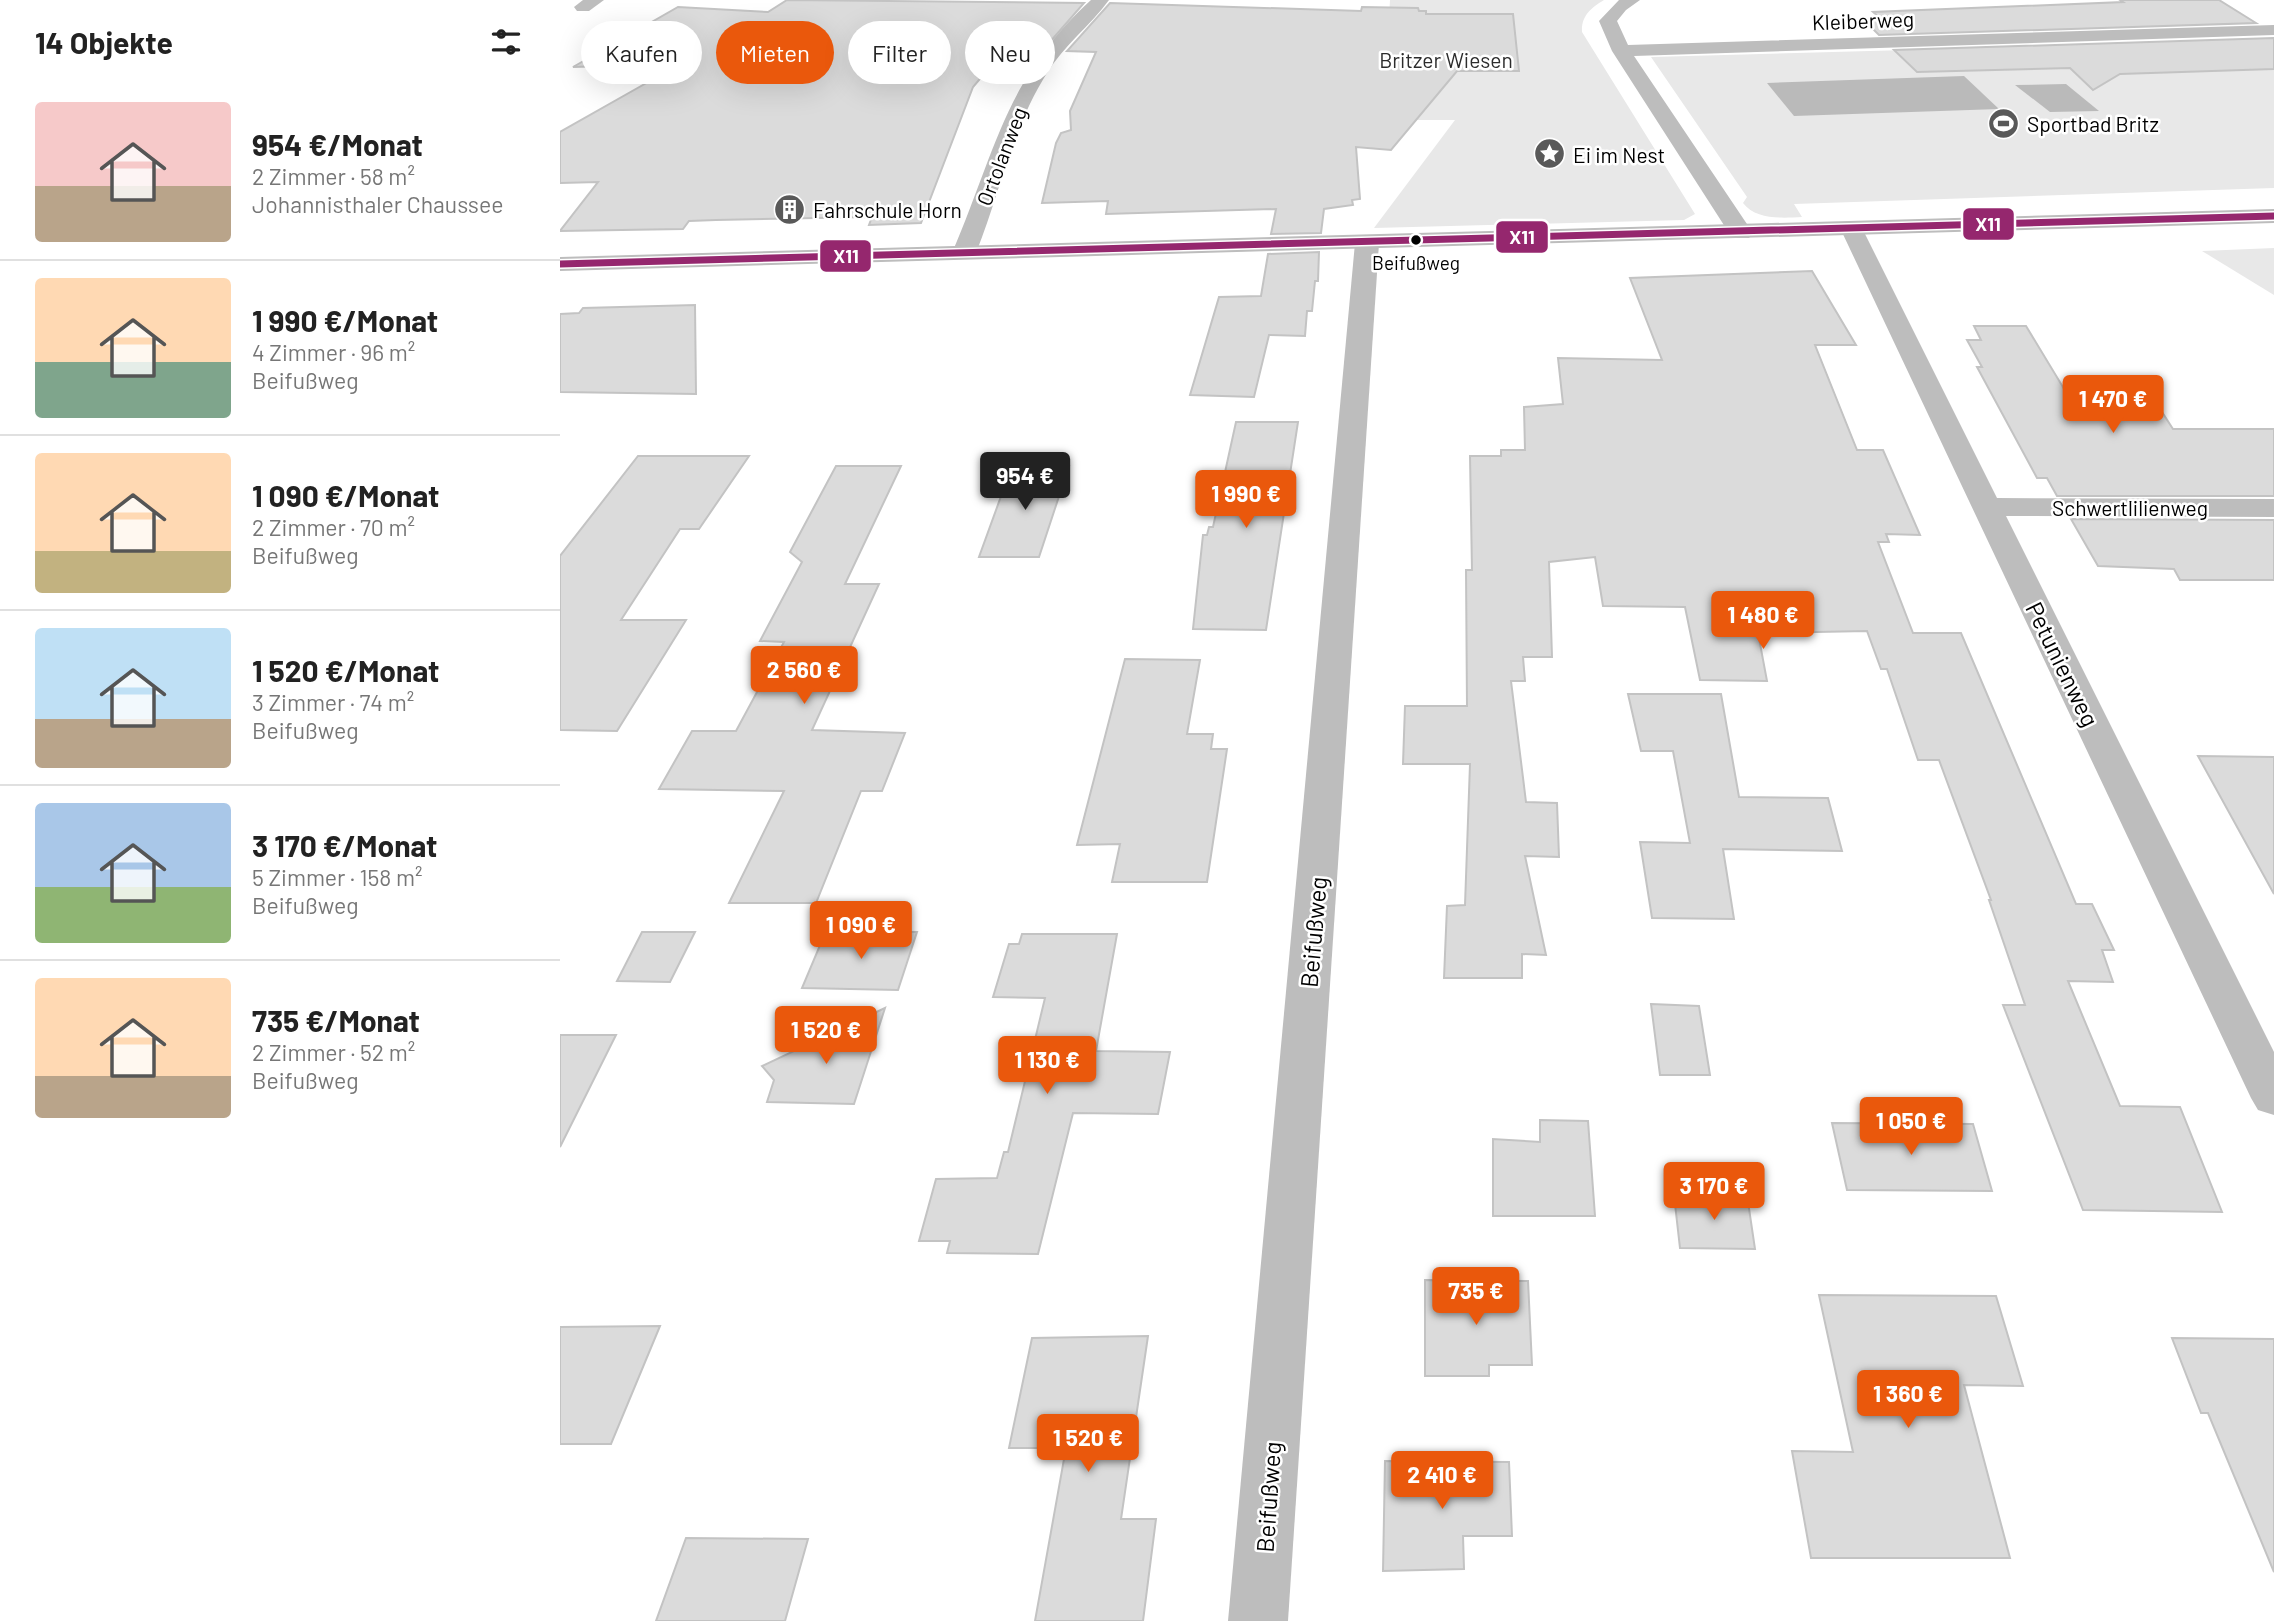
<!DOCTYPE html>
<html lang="de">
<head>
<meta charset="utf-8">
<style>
	:root { --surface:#fff; --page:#f2f2f2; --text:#222; --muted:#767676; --line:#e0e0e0; --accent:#ea580c }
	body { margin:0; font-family:Barlow,sans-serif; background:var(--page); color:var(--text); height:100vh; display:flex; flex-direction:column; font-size:26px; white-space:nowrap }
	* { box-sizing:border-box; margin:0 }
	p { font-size:23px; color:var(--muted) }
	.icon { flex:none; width:38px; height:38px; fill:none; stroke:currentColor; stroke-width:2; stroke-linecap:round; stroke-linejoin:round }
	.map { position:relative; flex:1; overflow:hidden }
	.sheet { display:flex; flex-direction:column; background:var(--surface); width:560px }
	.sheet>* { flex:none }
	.guide { position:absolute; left:21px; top:21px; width:665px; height:63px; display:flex; gap:14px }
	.price { position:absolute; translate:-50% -60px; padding:0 16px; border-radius:7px; background:var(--accent); color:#fff; font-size:23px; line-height:46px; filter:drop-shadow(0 2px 4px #0008) }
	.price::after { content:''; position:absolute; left:50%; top:42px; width:21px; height:16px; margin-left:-10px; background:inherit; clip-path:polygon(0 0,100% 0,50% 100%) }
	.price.active { background:#222; color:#fff }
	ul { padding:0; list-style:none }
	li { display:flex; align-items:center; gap:21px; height:175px; padding:0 35px }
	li+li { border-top:2px solid var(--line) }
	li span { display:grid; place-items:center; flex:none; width:196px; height:140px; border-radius:7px; color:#555 }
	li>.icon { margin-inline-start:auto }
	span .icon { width:84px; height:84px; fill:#fffc; stroke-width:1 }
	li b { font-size:30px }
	h2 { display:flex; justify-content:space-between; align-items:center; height:84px; padding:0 35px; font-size:30px }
	.tag { padding:0 24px; border-radius:32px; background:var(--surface); box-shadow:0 7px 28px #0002; font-size:24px; line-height:63px }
	.tag.active { background:var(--accent); color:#fff }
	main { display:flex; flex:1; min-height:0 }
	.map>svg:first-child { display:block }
	.green { fill:#e8e8e8 }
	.water { fill:#bababa }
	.building { fill:#dbdbdb; stroke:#c3c3c3; stroke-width:2 }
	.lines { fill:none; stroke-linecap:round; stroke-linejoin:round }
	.minor { fill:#bdbdbd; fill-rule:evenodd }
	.tertiary { fill:#bdbdbd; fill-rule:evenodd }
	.bus-1-casing { stroke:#fff; stroke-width:10 }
	.bus-1 { stroke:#95276e; stroke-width:7 }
	.bus-dot { fill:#000; stroke:#fff; stroke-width:2.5 }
	.labels { text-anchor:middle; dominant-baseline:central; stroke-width:5; stroke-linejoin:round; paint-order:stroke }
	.far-bus-label { font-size:19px; fill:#000; stroke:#fff }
	.far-street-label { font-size:21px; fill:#000; stroke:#fff }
	.far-park-label { font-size:21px; fill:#2c2c2c; stroke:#fff }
	.far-poi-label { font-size:21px; fill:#000; stroke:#fff; text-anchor:start }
	.street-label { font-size:24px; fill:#000; stroke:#fff }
	.line-badge { stroke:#fff; stroke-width:2.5 }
	.badge-label { font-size:19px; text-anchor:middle; font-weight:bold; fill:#fff }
</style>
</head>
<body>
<main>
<section class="sheet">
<h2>14 Objekte<svg class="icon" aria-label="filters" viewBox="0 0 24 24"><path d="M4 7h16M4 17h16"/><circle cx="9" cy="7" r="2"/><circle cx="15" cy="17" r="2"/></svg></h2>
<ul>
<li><span style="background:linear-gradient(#f6c9c9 60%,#b9a48a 0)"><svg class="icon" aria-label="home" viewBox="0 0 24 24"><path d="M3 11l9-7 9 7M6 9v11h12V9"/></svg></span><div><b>954 €/Monat</b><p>2 Zimmer · 58 m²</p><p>Johannisthaler Chaussee</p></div></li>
<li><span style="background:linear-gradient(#ffd9b3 60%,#7fa58c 0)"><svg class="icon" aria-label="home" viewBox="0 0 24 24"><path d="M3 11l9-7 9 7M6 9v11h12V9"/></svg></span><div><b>1 990 €/Monat</b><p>4 Zimmer · 96 m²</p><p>Beifußweg</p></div></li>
<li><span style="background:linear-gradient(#ffd9b3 70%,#c2b280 0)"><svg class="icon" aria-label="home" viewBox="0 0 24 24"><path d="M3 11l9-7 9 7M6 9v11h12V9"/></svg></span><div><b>1 090 €/Monat</b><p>2 Zimmer · 70 m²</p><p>Beifußweg</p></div></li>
<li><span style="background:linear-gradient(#bfe0f5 65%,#b9a48a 0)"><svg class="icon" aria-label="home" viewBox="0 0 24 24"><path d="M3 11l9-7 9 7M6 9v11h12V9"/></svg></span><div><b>1 520 €/Monat</b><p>3 Zimmer · 74 m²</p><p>Beifußweg</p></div></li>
<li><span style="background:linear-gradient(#a9c7e8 60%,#8fb573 0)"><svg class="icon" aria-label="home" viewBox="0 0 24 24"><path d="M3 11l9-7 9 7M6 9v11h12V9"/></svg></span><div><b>3 170 €/Monat</b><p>5 Zimmer · 158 m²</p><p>Beifußweg</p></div></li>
<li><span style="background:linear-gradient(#ffd9b3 70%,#b9a48a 0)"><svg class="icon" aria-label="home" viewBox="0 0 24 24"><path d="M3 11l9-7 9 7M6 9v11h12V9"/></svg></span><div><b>735 €/Monat</b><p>2 Zimmer · 52 m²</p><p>Beifußweg</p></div></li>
</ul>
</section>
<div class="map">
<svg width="1714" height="1621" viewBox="0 0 1714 1621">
	<rect width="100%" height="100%" fill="#fff"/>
	<g class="green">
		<path d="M830,0H1044C1031,8 1021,16 1022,32L1135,214L1124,220L814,228L895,120H823Z"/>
		<path d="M1714,40V188L1234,204L1242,217C1222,218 1196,220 1183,203L1187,197L1091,57Z"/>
		<path d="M1714,248V295L1642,251Z"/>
	</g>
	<g class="water">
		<path d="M1404,76L1439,109L1234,116L1207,83Z"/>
		<path d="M1506,84L1539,111L1490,112L1455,85Z"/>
	</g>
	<g class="building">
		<path d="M227,0L524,3L483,50L446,48L413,87L361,223L309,225L312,217L156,220L129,221L123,229L0,231L38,182L0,183V132L120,64L13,67L118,7L208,12Z"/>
		<path d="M1560,0H1659L1696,23L1319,35L1304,20L1321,19L1313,12L1563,2Z"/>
		<path d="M550,3L801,11L802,7L858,8L859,11H866V14H953L959,71H897L831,150L796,147L800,199L792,200L793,205L764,209L761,233L711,234L716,209L546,214L548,201L482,203L496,143L501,133L511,130L510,111L536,52L507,51Z"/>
		<path d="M1714,38V69L1560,74L1533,90L1510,68L1357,72L1334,50Z"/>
		<path d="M759,252L758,281H755L752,311H747L745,336L709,335L694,397L630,395L659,297L701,296L708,254Z"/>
		<path d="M1252,271L1296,345H1255L1297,450H1323L1360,535L1326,534L1329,542H1318L1353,633H1401L1516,904H1532L1554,950H1542L1553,982L1508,981L1560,1106L1620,1107L1662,1212L1523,1210L1443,1005H1465L1429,900H1431L1379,760H1358L1327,669H1321L1307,631L1198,633L1207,681L1140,680L1125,607L1043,606L1035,557L989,562L992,657H963L965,681H951L966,802L997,803L999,857L965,856L986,955L962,954V978H884L887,906L905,905L910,764H843L845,706H907L906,570H912L910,456H941V450H965L964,407L1003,404L998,358L1102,360L1070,278Z"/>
		<path d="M135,305L136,394L0,392V314L19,313L23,308Z"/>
		<path d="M1414,326H1466L1518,412H1602L1613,429H1714V496H1497L1487,478H1477L1417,367H1422L1407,340H1421Z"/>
		<path d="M676,422H738L706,630L633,629L643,535H647L649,527H653Z"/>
		<path d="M78,456H189L139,529H120L61,620H126L57,731L0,730V556Z"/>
		<path d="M276,466H341L285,584H319L252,730L345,733L322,791H301L256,903H169L224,791L99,789L132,731H176L224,642L200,641L242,562L230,552Z"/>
		<path d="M452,466H509L479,557H419Z"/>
		<path d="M1511,519L1714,520V580H1620L1614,569L1538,566Z"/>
		<path d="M565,659L640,660L627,734H653L651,749H667L647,882H552L560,844L517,845Z"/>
		<path d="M1068,694H1161L1179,797L1268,798L1282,851L1163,849L1174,919L1092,918L1080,842L1130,843L1113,751H1081Z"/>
		<path d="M1638,756L1714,757V894Z"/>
		<path d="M266,931L357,932L338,990L242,988Z"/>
		<path d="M82,932H135L110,982L57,981Z"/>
		<path d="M462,934H557L536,1051L610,1052L598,1114L513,1113L478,1254L387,1253L390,1241H359L376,1179L437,1178L444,1152H448L485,998L433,997L449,944H459Z"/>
		<path d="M1091,1004L1139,1006L1150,1075H1100Z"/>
		<path d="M325,1008L294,1104L207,1102L214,1080L202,1066Z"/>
		<path d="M0,1035H56L0,1147Z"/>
		<path d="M980,1120L1028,1121L1035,1216H933V1139L980,1142Z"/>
		<path d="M1272,1123L1413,1124L1432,1191L1287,1190Z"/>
		<path d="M1114,1195H1187L1195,1249L1120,1248Z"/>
		<path d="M865,1280L968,1281L972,1365H929V1376H865Z"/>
		<path d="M1259,1295L1436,1296L1463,1386L1404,1385L1450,1558H1251L1232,1451L1293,1452Z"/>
		<path d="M100,1326L51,1444H0V1327Z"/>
		<path d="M588,1336L561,1519H596L583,1621H475L506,1448H449L472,1338Z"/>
		<path d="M1612,1338L1714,1339V1572L1648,1413H1641Z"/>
		<path d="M825,1461L949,1462L952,1536H903L904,1569L823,1571Z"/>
		<path d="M126,1538L248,1539L225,1621H96Z"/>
	</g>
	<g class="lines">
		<g class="minor">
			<path d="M23,0H44L29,11H17L14,7Z"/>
			<path d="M531,0H549C530,26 504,45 487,73C452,128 440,193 416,253L412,258H396L392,253C435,153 445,78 531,0Z"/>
			<path d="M1059,0H1080L1066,10L1057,21L1068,45L1714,25V35L1074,56L1193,233L1189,238H1173L1169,233L1052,51L1039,21Z"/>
			<path d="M1292,223L1303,230L1437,498L1714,499V517L1446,516L1714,1052V1115L1698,1110L1691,1098L1281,230Z"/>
			<path d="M807,236L815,238L819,243L728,1621H668L795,243L799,238Z"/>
		</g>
		<path class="tertiary" d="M1714,209V223L0,271V257Z"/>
		<defs>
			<path id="bus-1" d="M0,264L1714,216"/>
		</defs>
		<use href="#bus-1" class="bus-1-casing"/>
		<use href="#bus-1" class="bus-1"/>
	</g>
	<defs>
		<symbol id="stadium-disc" viewBox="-11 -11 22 22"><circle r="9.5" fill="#595959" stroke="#fff"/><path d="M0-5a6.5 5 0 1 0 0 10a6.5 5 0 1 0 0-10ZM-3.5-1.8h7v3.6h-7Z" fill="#fff"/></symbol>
		<symbol id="sight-disc" viewBox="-11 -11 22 22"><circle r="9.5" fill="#595959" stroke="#fff"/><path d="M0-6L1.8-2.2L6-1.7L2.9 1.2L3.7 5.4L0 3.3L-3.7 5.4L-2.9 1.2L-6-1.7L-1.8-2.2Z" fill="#fff"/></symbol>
		<symbol id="building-disc" viewBox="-11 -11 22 22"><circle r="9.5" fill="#595959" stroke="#fff"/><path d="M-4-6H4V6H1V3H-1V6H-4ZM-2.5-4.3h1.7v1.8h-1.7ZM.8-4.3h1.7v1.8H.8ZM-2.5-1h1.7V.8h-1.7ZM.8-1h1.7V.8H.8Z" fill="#fff"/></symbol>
	</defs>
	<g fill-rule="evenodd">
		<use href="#stadium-disc" x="1426" y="106" width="35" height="35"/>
		<use href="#sight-disc" x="972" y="136" width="35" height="35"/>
		<use href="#building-disc" x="212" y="192" width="35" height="35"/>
	</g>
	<circle class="bus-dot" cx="856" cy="240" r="6"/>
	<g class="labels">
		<g class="far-bus-label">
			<text x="856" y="262">Beifußweg</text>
		</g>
		<g class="far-street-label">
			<text transform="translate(1303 20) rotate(-2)">Kleiberweg</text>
			<text transform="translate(441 156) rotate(-69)">Ortolanweg</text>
			<text x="1570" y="507">Schwertlilienweg</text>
		</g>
		<g class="far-park-label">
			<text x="886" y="59">Britzer Wiesen</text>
		</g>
		<g class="far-poi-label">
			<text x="1467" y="123">Sportbad Britz</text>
			<text x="1013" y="154">Ei im Nest</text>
			<text x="253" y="209">Fahrschule Horn</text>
		</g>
		<g class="street-label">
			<text transform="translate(1503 664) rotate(64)">Petunienweg</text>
			<text transform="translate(753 932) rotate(-85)">Beifußweg</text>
			<text transform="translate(708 1497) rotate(-86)">Beifußweg</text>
		</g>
	</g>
	<g class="line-badge">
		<rect x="1402" y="207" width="53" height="34" rx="7" fill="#95276e"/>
		<rect x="935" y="220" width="54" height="34" rx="7" fill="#95276e"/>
		<rect x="259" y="239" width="53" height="34" rx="7" fill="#95276e"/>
	</g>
	<g class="badge-label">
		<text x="1428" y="231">X11</text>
		<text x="962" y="244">X11</text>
		<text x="286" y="263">X11</text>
	</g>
</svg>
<b class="price" style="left:1553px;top:435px">1 470 €</b>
<b class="price active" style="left:465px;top:512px">954 €</b>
<b class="price" style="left:686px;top:530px">1 990 €</b>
<b class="price" style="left:1203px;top:651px">1 480 €</b>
<b class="price" style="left:244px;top:706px">2 560 €</b>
<b class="price" style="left:301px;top:961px">1 090 €</b>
<b class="price" style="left:266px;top:1066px">1 520 €</b>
<b class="price" style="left:487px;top:1096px">1 130 €</b>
<b class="price" style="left:1351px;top:1157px">1 050 €</b>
<b class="price" style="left:1154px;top:1222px">3 170 €</b>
<b class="price" style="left:916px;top:1327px">735 €</b>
<b class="price" style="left:1348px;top:1430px">1 360 €</b>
<b class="price" style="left:528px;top:1474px">1 520 €</b>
<b class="price" style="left:882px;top:1511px">2 410 €</b>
<div class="guide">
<a class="tag">Kaufen</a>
<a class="tag active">Mieten</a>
<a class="tag">Filter</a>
<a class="tag">Neu</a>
</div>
</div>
</main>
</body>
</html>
